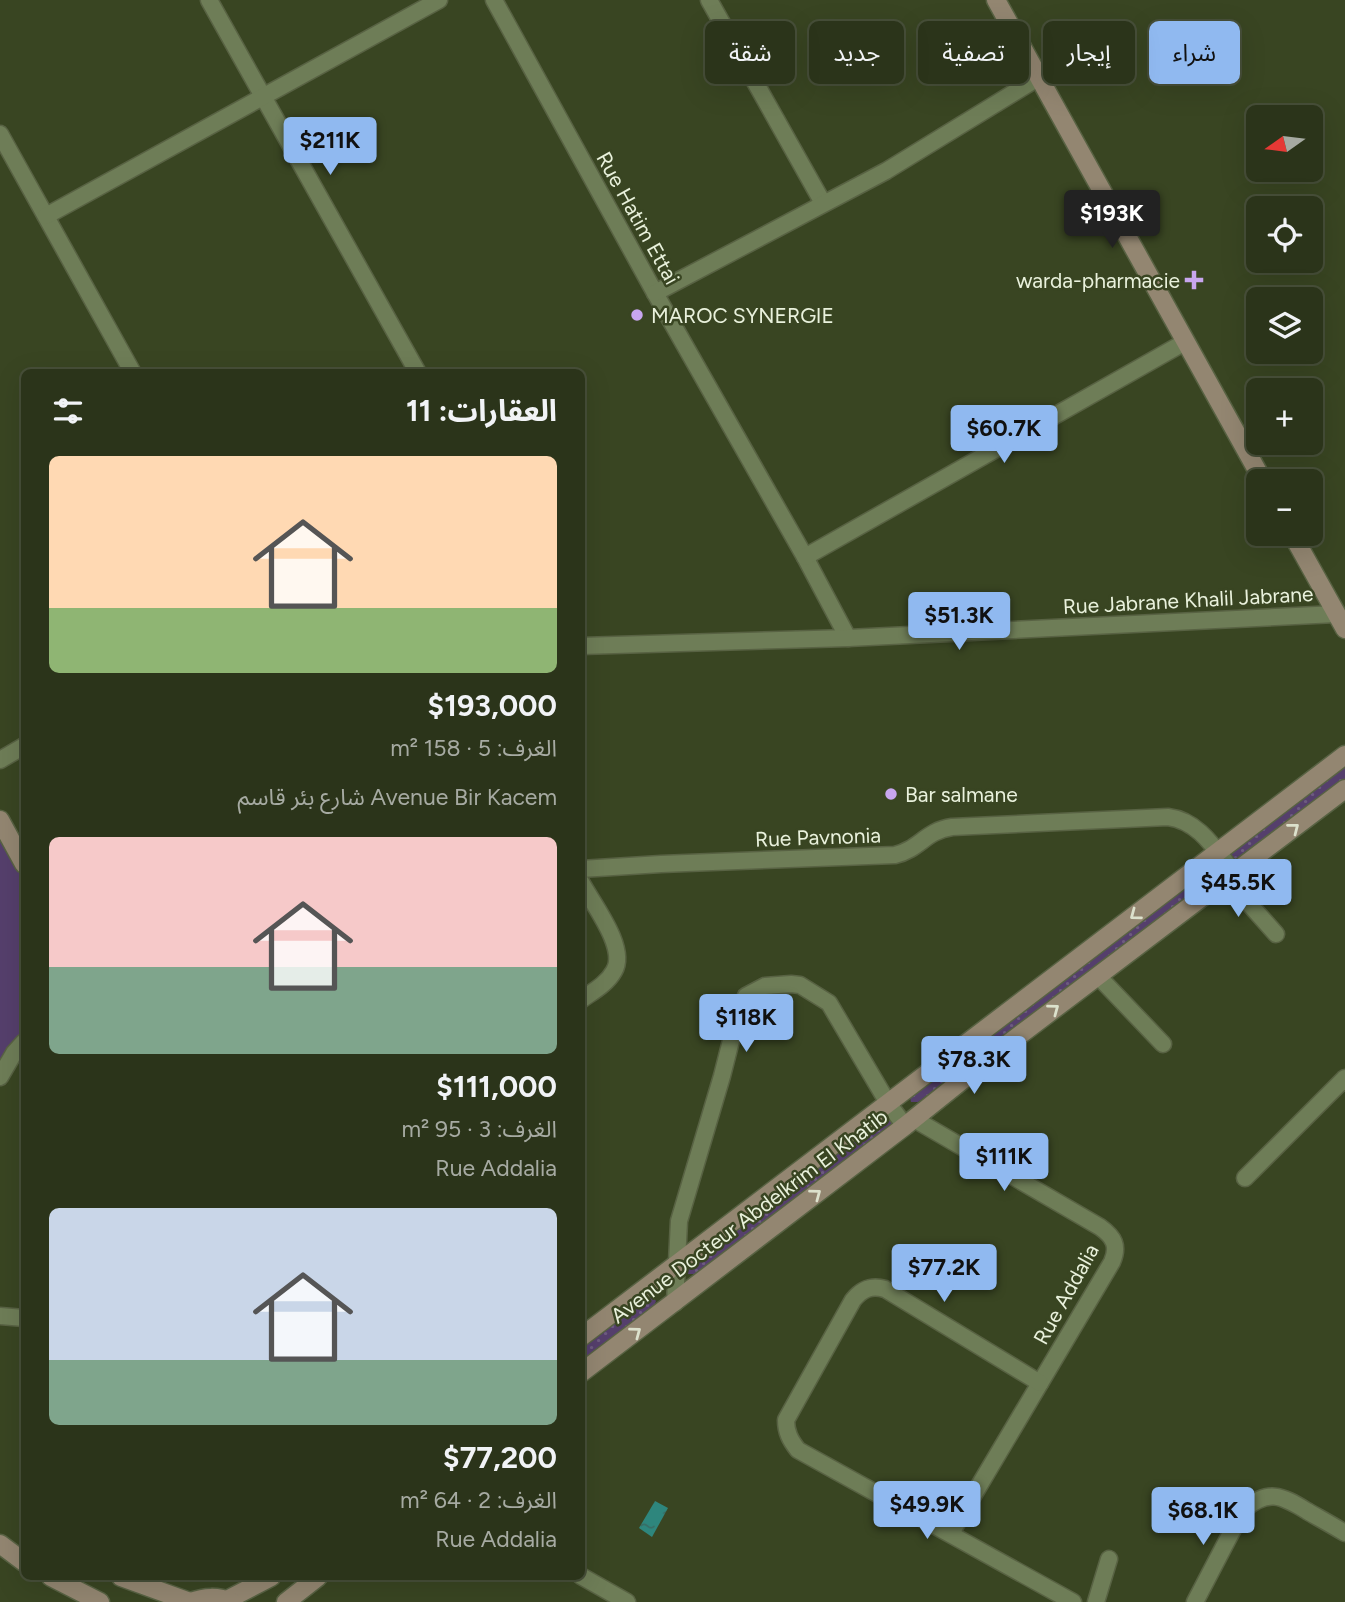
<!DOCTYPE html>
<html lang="ar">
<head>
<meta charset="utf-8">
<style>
	:root { --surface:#2b341a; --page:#373f27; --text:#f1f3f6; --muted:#a6aaa2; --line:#474f39; --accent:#90b9f0 }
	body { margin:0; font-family:Figtree,"Noto Sans Arabic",sans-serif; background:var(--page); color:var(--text); direction:rtl; height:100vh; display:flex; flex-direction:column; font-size:26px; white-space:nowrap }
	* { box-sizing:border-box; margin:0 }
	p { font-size:23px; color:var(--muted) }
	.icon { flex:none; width:38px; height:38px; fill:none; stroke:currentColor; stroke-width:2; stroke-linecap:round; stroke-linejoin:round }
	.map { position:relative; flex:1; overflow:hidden; direction:ltr }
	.drawer { position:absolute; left:21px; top:369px; width:564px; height:1211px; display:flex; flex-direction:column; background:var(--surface); border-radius:10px; box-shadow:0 7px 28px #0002,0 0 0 2px var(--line); direction:rtl }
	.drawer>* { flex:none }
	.hud { position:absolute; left:606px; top:21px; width:634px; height:63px; direction:rtl; display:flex; gap:14px }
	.needle { width:46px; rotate:256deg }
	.buttons { position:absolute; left:1246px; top:105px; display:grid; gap:14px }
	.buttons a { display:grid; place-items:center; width:77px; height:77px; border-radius:10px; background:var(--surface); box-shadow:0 7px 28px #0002,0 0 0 2px var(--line); font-size:35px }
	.price { position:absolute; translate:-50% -60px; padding:0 16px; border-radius:7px; background:var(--accent); color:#111; font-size:23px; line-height:46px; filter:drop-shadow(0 2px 4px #0008) }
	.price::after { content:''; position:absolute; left:50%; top:42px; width:21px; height:16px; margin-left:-10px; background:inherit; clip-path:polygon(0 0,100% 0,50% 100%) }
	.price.selected { background:#222; color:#fff }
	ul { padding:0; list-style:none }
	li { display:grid; align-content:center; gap:14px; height:371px; padding:0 28px }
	li span { display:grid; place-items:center; height:217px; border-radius:10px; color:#555 }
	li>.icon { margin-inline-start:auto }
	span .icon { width:126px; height:126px; fill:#fffc; stroke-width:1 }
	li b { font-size:30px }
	h2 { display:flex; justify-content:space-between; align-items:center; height:84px; padding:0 28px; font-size:30px }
	.pill { padding:0 24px; border-radius:10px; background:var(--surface); box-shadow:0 7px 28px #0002,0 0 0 2px var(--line); font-size:24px; line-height:63px }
	.pill.selected { background:var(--accent); color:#111 }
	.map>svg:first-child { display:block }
	.grass { fill:url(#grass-dots) }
	.park { fill:#553f6c }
	.water { fill:url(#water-ripples) }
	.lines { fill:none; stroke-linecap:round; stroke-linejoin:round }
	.street-casing { stroke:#586243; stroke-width:19 }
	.secondary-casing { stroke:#586243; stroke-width:21 }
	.street { stroke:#6e7d57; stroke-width:16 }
	.secondary { stroke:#938671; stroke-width:18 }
	.oneway { stroke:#dce1cc }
	.poi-dot { fill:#c8a6ef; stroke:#394522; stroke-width:2.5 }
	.labels { text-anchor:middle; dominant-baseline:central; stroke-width:5; stroke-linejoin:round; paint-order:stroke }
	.street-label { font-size:21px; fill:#e9f1dc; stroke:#394522 }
	.poi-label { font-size:21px; fill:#e9f1dc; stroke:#394522; text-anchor:start }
</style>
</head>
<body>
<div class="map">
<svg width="1345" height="1602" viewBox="0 0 1345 1602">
	<defs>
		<pattern id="grass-dots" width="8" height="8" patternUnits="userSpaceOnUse" patternTransform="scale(1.75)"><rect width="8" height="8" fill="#553f6c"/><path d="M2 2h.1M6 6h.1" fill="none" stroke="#6d5b80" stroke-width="1.8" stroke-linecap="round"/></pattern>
		<pattern id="water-ripples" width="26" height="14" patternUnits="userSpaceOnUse" patternTransform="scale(1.75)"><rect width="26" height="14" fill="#2e867d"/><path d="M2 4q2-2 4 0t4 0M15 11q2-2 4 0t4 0" fill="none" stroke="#386d65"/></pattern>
	</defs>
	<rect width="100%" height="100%" fill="#394522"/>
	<g class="grass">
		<path d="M1345,767V779L918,1102H911L910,1097Z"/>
		<path d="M886,1117L892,1118V1124L695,1274H688V1268Z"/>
		<path d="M653,1297L656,1301L654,1306L581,1361V1349L649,1298Z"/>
	</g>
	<path class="park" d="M0,825L24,864V1036L0,1061Z"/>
	<path class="water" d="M655,1501L668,1508L652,1537L639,1528Z"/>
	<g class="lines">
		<defs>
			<g id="street">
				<path d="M209,0L418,373"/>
				<path d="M494,0L655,293L805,557L848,638"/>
				<path d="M709,0L823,203"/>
				<path d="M0,134L133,373"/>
				<path d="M46,216L439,0"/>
				<path d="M655,293L886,171L1038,78"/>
				<path d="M805,557L1185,342"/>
				<path d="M581,646L848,638L1336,614"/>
				<path d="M0,760L24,746"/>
				<path d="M581,869L661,864L895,855C920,849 925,831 952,827L1168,817C1200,821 1216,851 1235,874"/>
				<path d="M1228,880L1276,934"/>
				<path d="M581,882C592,903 628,948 614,971C607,984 592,992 581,1000"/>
				<path d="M1098,976L1163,1044"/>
				<path d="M0,1077L14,1053L24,1042"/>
				<path d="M914,1119L1100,1227C1114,1237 1119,1246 1112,1262L951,1533"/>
				<path d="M1245,1178L1345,1078"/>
				<path d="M675,1303L679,1221L722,1076L736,1021L746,996L765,986L791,984L800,985L829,1003L888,1103L905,1126"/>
				<path d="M0,1316L24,1318"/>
				<path d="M1040,1383L885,1289C871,1285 862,1289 853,1300L786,1420C786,1432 790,1440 798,1450L1073,1602"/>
				<path d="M581,1576L627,1602"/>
				<path d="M1096,1602L1109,1559"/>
				<path d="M1195,1602L1243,1510C1268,1489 1281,1495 1307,1511C1319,1518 1332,1525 1345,1533"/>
			</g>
			<g id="secondary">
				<path d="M996,0L1263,481"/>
				<path d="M1292,534L1345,629"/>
				<path d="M0,820L24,864"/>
				<path d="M581,1337L1345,755"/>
				<path d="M581,1373L905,1126L1000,1050L1345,789"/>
				<path d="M0,1544L24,1562"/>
				<path d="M51,1577L100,1602"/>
				<path d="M121,1577L190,1602"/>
				<path d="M227,1600L271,1577"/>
				<path d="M190,1602C205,1597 217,1596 232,1602"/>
				<path d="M286,1602L318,1577"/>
			</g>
		</defs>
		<use href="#street" class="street-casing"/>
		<use href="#secondary" class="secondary-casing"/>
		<use href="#street" class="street"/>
		<use href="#secondary" class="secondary"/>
	</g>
	<defs><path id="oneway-chevron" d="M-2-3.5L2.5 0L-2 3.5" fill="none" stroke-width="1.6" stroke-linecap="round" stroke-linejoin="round" transform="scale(1.75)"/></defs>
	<g class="oneway">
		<use href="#oneway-chevron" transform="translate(1294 828) rotate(-38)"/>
		<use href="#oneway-chevron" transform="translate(1135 915) rotate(143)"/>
		<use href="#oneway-chevron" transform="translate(1054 1009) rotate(-37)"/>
		<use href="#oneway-chevron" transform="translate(816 1194) rotate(-37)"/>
		<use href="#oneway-chevron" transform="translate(636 1332) rotate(-37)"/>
	</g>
	<g class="poi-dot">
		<path d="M1190.5 269.5h7v7h7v7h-7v7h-7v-7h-7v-7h7z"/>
		<circle cx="637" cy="315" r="7"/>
		<circle cx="891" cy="794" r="7"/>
	</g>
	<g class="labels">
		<g class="street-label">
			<text transform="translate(638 218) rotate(61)">Rue Hatim Ettai</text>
			<text transform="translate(1188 600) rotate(-3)">Rue Jabrane Khalil Jabrane</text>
			<text transform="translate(818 837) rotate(-2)">Rue Pavnonia</text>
			<text transform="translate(749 1216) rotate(-37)">Avenue Docteur Abdelkrim El Khatib</text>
			<text transform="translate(1066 1294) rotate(-61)">Rue Addalia</text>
		</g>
		<g class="poi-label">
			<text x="1180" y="280" text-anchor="end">warda-pharmacie</text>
			<text x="651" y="315">MAROC SYNERGIE</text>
			<text x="905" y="794">Bar salmane</text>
		</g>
	</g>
</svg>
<div class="buttons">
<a><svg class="needle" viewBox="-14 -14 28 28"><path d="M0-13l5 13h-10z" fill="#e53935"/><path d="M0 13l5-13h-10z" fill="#a6aaa2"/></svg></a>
<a><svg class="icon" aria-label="locate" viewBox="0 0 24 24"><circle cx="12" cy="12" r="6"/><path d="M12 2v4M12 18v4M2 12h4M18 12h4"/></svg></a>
<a><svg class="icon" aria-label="layers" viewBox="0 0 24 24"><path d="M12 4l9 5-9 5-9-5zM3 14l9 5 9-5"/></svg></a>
<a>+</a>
<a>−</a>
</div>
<b class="price" style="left:330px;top:177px">$211K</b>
<b class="price selected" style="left:1112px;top:250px">$193K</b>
<b class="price" style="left:1004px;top:465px">$60.7K</b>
<b class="price" style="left:959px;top:652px">$51.3K</b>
<b class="price" style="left:1238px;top:919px">$45.5K</b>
<b class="price" style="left:746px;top:1054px">$118K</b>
<b class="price" style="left:974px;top:1096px">$78.3K</b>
<b class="price" style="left:1004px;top:1193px">$111K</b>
<b class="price" style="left:944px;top:1304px">$77.2K</b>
<b class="price" style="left:927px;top:1541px">$49.9K</b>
<b class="price" style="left:1203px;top:1547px">$68.1K</b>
<div class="hud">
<a class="pill selected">شراء</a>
<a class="pill">إيجار</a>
<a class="pill">تصفية</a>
<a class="pill">جديد</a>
<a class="pill">شقة</a>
</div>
<section class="drawer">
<h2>العقارات: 11<svg class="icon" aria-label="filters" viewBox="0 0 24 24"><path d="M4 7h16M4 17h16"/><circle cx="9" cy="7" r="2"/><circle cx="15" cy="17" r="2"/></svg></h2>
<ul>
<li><span style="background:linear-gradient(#ffd9b3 70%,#8fb573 0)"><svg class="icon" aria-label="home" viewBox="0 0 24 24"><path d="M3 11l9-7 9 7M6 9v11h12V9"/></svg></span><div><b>$193,000</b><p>الغرف: 5 · 158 m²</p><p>Avenue Bir Kacem شارع بئر قاسم</p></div></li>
<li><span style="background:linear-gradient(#f6c9c9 60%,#7fa58c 0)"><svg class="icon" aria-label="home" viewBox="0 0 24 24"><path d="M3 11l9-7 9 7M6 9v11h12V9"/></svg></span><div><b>$111,000</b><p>الغرف: 3 · 95 m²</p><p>Rue Addalia</p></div></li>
<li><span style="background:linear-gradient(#c9d6e8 70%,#7fa58c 0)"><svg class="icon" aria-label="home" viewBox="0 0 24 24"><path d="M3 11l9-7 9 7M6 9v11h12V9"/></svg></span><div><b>$77,200</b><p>الغرف: 2 · 64 m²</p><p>Rue Addalia</p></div></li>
</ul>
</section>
</div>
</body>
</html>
